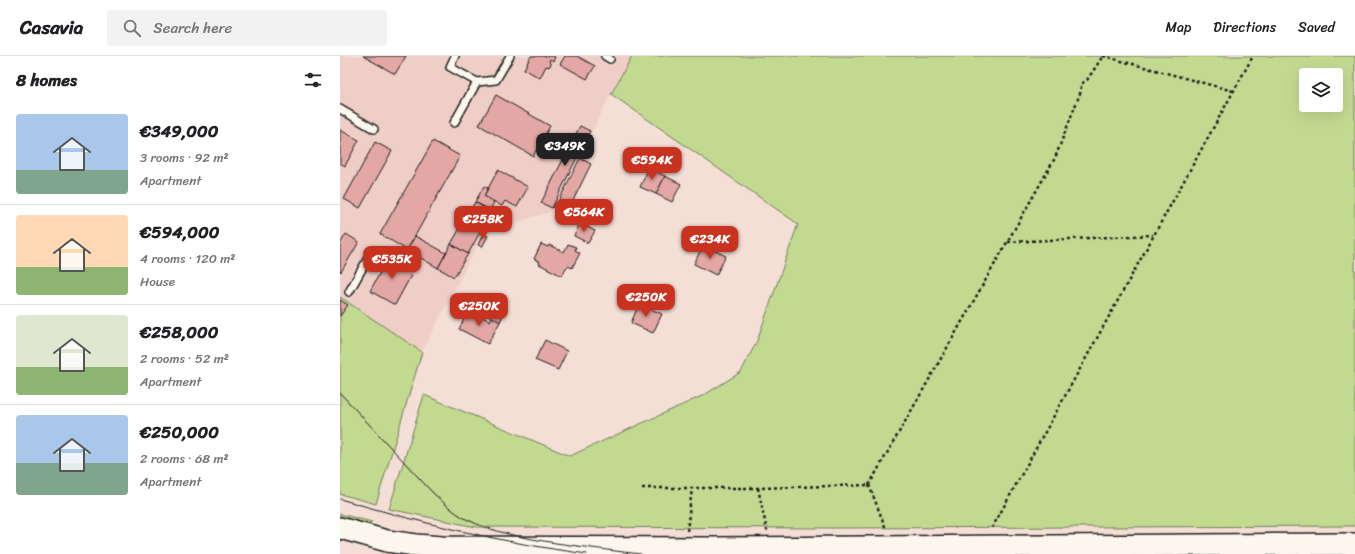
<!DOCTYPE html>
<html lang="en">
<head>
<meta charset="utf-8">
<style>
	:root { --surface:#fff; --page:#f2f2f2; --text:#202124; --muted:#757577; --line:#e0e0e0; --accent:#c8321e }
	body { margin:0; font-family:Sriracha,sans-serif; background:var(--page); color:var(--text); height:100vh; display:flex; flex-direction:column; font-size:15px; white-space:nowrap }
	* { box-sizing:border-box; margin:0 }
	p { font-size:13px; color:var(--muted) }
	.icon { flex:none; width:22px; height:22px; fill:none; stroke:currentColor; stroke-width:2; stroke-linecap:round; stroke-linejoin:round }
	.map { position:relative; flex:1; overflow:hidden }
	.details { display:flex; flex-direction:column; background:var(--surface); width:340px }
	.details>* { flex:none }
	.controls { position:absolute; left:959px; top:12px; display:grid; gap:8px }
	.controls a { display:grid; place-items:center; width:44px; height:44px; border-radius:4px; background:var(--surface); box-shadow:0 4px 16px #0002; font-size:20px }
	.price { position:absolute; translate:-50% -34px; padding:0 9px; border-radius:8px; background:var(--accent); color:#fff; font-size:13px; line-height:26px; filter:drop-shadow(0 1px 2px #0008) }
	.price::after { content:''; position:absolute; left:50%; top:24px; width:12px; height:9px; margin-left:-6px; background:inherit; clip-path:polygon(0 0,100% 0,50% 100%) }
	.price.on { background:#222; color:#fff }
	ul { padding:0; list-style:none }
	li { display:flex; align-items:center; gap:12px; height:100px; padding:0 16px }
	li+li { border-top:1px solid var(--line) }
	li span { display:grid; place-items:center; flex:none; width:112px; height:80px; border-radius:4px; color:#555 }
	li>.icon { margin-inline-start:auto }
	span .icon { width:48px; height:48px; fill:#fffc; stroke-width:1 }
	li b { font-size:17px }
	h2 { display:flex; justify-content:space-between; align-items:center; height:48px; padding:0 16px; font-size:17px }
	header { display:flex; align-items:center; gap:24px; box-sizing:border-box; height:56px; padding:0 20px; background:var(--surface); border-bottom:1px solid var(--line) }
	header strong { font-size:19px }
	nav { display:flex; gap:22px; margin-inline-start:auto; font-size:14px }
	.search { width:280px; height:36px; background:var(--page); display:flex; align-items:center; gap:10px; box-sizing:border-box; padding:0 14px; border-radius:4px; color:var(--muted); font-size:15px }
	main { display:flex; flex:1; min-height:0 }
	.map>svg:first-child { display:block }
	.built { fill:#efcec8 }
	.green { fill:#c2da90; stroke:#6f7b56; fill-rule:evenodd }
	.building { fill:#e3a8a5; stroke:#1c1c1c }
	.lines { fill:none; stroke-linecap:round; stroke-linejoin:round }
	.service-casing { stroke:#1c1c1c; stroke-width:10 }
	.secondary-casing { stroke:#1c1c1c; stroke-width:24 }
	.path { stroke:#1c1c1c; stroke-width:2.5; stroke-dasharray:3 3; stroke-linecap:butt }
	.service { stroke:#fbf7ec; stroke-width:7 }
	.secondary { stroke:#fbf7ec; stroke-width:21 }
	.tram { stroke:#1c1c1c; stroke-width:1 }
</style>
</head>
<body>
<header>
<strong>Casavia</strong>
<div class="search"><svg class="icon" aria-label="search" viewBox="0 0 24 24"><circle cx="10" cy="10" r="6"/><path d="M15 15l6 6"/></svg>Search here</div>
<nav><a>Map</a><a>Directions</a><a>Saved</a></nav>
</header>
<main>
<section class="details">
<h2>8 homes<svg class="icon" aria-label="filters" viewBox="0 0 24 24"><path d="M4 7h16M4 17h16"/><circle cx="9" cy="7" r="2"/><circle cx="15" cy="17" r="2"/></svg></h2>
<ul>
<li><span style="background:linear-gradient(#a9c7e8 70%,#7fa58c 0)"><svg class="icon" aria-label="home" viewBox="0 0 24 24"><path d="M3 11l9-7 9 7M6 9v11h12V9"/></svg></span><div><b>€349,000</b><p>3 rooms · 92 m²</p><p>Apartment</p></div></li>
<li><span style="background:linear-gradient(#ffd9b3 65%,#8fb573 0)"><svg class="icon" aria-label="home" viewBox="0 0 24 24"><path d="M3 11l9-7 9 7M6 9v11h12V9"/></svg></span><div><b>€594,000</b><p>4 rooms · 120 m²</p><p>House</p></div></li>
<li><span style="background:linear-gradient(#dfe7d0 65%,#8fb573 0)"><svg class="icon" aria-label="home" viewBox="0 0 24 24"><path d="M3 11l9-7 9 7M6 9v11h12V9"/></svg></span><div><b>€258,000</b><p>2 rooms · 52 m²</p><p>Apartment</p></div></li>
<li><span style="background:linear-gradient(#a9c7e8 60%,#7fa58c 0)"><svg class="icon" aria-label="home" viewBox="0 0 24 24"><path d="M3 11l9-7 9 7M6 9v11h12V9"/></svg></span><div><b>€250,000</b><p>2 rooms · 68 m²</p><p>Apartment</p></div></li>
</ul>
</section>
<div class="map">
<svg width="1015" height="498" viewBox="0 0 1015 498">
	<rect width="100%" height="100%" fill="#f4dfd7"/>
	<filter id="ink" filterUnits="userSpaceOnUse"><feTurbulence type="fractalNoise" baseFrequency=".025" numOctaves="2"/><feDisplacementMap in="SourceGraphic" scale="8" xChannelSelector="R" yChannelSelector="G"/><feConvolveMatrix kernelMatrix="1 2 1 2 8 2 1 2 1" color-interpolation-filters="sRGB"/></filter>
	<g filter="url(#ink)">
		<path class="built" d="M0,0H292L271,38L211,156L195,160L169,169L153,159L82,296L0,241Z"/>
		<g class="green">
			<path d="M292,0H1015V470L497,472L136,471L49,453L84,339L230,400L364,339L401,316L417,285L458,168L271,38ZM966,19H996V49H966Z"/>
			<path d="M0,241L82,296L36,448L0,438Z"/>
			<path d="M0,458L32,466L29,468H26L0,461Z"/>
		</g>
		<g class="building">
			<path d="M23,0H66L55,18Z"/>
			<path d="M191,0H213L215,1L213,5L210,3L209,6L211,8L209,11L206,10L200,22L184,13Z"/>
			<path d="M225,0H237L255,10L247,23L220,8Z"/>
			<path d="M156,39L210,70L193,100L139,69Z"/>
			<path d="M240,70L250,75L212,152L201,147Z"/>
			<path d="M0,74L19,84L5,110L0,107Z"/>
			<path d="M93,85L120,100L67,194L40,178Z"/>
			<path d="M35,86L52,95L20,152L4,143Z"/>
			<path d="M240,102L251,108L226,159L214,154Z"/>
			<path d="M309,112L325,120L316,138L300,131Z"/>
			<path d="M158,114L188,131L177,151L165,145L162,150L144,140Z"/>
			<path d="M325,120L341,128L332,146L316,138Z"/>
			<path d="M144,130L148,132L144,140L154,146L150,154L135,146Z"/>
			<path d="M135,146L151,156L128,198L111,188Z"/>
			<path d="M240,167L255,175L248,187L234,180Z"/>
			<path d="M6,178L19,186L1,216L0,215V188Z"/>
			<path d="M143,178L148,180L142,191L138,189Z"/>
			<path d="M75,180L106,197L98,212L67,194Z"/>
			<path d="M111,188L128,198L114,221L98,212Z"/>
			<path d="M201,188L208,191L209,189L224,196L228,188L236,191L235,194L240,197L232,212L228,210L226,212L222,220L199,208L200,206L194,203Z"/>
			<path d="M363,189L386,200L376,219L354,208Z"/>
			<path d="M49,200L74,214L55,249L30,235Z"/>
			<path d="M0,244L8,249L0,260Z"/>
			<path d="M299,248L322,258L313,277L291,267Z"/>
			<path d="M151,253L163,259L160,266L148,259Z"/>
			<path d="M129,254L150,265L152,261L160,266L148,288L119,273Z"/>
			<path d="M205,284L227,295L218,314L195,304Z"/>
		</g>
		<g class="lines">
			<defs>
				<g id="service">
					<path d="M265,0L270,3"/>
					<path d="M137,26L156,24L170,0"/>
					<path d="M0,53L34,73"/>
					<path d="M114,67L137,26L110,11L115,0"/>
					<path d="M9,236L32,195"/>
				</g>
				<path id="secondary" d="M0,472L47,485L76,489L102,491L370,492L1015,488"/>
			</defs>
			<use href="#service" class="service-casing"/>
			<use href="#secondary" class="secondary-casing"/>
			<g class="path">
				<path d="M763,0L893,35"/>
				<path d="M668,186L813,179"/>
				<path d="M529,429L715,102L741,35V28L747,24L763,0"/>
				<path d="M529,429L546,473"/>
				<path d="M302,432H418L529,429"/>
				<path d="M418,432L427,475"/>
				<path d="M652,472L913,0"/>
				<path d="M347,475L352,432"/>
			</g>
			<use href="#service" class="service"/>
			<use href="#secondary" class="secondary"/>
			<g class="tram">
				<path d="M0,337L92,436C103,446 113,456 126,463C154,477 185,482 216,487C244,491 273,495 301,498"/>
				<path d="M0,443C81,467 163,487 247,498"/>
			</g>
		</g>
	</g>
</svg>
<div class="controls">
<a><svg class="icon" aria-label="layers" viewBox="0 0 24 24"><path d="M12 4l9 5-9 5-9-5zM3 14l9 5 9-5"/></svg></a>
</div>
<b class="price on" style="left:225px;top:111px">€349K</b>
<b class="price" style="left:312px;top:125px">€594K</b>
<b class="price" style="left:244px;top:177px">€564K</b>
<b class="price" style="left:143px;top:184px">€258K</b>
<b class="price" style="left:370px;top:204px">€234K</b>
<b class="price" style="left:52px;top:224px">€535K</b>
<b class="price" style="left:306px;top:262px">€250K</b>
<b class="price" style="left:139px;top:271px">€250K</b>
</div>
</main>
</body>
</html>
